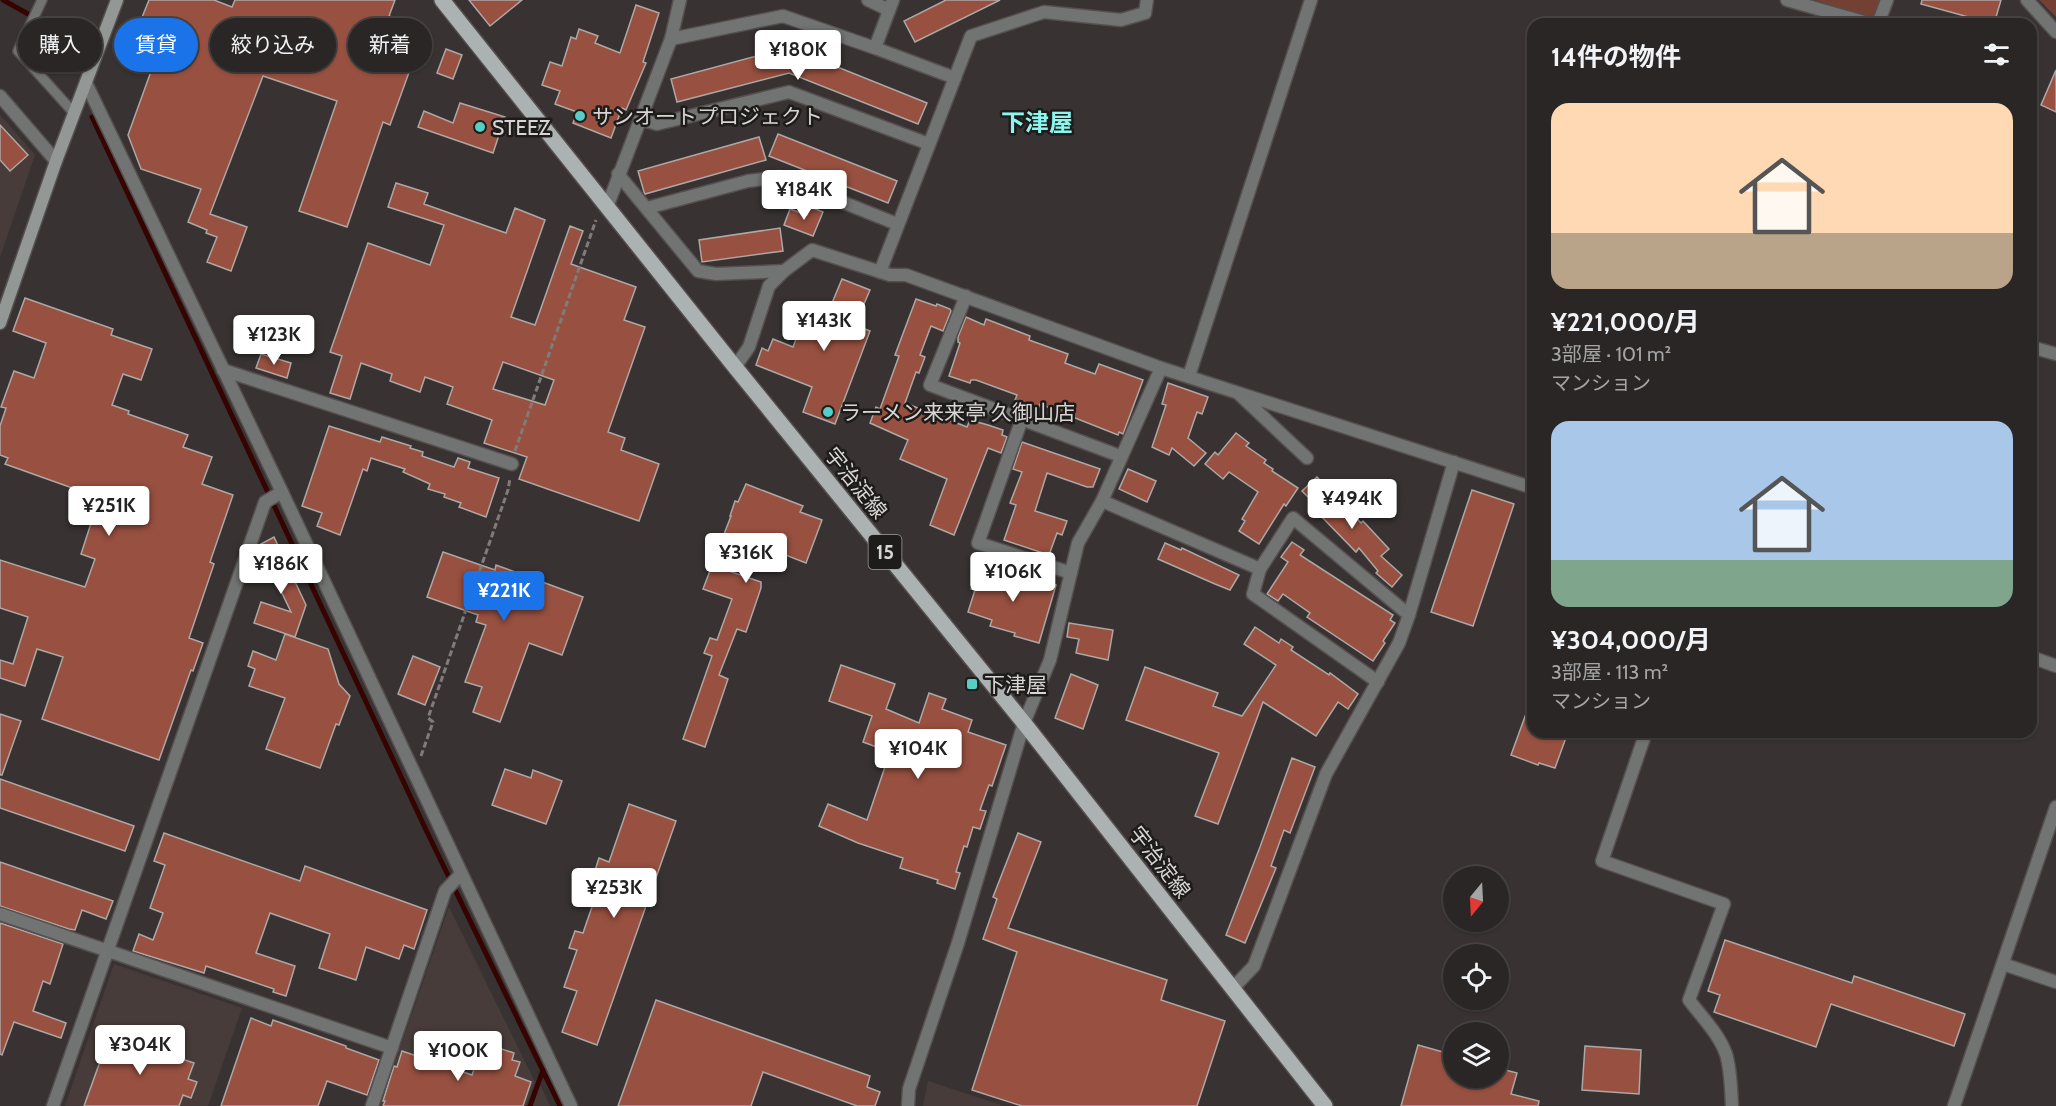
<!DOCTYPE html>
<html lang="ja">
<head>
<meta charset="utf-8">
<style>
	:root { --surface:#2a2626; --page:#322e2e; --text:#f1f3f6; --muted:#a5a5a7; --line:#464343; --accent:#1a73e8 }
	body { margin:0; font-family:Cabin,"Noto Sans JP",sans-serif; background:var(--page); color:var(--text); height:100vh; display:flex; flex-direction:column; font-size:22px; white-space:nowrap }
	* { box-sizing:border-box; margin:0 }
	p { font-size:20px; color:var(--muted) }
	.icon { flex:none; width:33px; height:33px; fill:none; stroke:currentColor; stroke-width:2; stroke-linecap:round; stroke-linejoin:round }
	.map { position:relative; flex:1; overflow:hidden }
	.panel { position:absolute; left:1527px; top:18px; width:510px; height:720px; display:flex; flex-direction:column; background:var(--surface); border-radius:18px; box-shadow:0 2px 4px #0004,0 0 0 2px var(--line) }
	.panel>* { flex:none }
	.banner { position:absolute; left:18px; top:18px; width:570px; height:54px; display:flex; gap:12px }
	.needle { width:39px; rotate:198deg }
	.controls { position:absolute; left:1443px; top:866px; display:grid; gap:12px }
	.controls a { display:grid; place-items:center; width:66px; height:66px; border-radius:50%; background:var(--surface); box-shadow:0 2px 4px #0004,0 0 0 2px var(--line); font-size:30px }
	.price { position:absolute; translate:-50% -51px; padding:0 14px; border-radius:6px; background:#fff; color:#222; font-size:20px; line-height:39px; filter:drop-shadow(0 2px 3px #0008) }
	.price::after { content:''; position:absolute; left:50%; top:36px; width:18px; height:14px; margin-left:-9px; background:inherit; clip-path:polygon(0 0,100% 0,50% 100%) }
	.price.selected { background:var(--accent); color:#fff }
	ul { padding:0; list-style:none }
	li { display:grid; align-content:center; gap:12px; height:318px; padding:0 24px }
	li span { display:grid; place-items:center; height:186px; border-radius:18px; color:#555 }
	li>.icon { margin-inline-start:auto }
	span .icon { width:108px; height:108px; fill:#fffc; stroke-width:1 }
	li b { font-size:26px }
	h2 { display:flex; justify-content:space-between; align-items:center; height:72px; padding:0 24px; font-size:26px }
	.pill { padding:0 21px; border-radius:27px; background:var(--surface); box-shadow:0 2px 4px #0004,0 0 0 2px var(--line); font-size:21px; line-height:54px }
	.pill.selected { background:var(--accent); color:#fff }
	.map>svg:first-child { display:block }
	.built { fill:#473c39 }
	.green { fill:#744034 }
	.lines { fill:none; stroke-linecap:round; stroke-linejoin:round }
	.stream { stroke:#360400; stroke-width:5 }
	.building { fill:#985040; stroke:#ada7a5; stroke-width:1.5; fill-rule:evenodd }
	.lane-casing { stroke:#55504f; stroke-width:12 }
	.street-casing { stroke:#55504f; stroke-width:15 }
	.secondary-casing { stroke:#55504f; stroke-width:15 }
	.primary-casing { stroke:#55504f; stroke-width:18 }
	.path { stroke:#807c7b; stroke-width:3; stroke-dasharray:6 3; stroke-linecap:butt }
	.lane { stroke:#717473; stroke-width:9 }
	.street { stroke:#717473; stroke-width:12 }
	.secondary { stroke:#939796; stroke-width:12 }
	.primary { stroke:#acb2b1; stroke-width:15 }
	.poi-dot { fill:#55cec5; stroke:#1e1b1b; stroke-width:2 }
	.labels { text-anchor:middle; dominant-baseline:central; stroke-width:5; stroke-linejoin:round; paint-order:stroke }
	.shield { fill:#1e1b1b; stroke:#a09d9c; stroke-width:1.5 }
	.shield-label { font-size:20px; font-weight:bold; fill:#d8d5d4 }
	.poi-label { font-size:21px; fill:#d8d5d4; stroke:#1e1b1b; text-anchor:start }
	.street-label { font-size:21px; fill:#d8d5d4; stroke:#1e1b1b }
	.quarter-label { font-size:24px; font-weight:bold; fill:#8cf6ee; stroke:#1e1b1b }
</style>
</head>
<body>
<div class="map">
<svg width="2056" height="1106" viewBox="0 0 2056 1106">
	<rect width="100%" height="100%" fill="#383332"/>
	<g class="built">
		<path d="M0,115L35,155L0,257Z"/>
		<path d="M449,907L535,1082L526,1106H380Z"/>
		<path d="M114,964L242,1008L208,1106H65Z"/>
		<path d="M928,1081L1004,1106H923Z"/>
		<path d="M540,1084L550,1106H532Z"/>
	</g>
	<g class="green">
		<path d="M1815,0H1882L1874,20Z"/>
		<path d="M2039,0H2056V17Z"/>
	</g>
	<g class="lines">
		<g class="stream">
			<path d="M3,0L48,25L71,71"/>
			<path d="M92,117L427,832L560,1106"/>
			<path d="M530,1106L543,1070"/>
		</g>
	</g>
	<g class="building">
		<path d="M149,0H214L232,7L235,0H395L389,16L425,28L390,125L383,122L347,227L299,211L337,101L263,76L210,214L247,227L231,271L207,262L217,237L206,233L207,230L188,222L201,189L141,169L128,135L158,52L132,42Z"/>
		<path d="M469,0H522L490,26Z"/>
		<path d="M946,0H1000L915,42L904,21Z"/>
		<path d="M1922,0H2001L1994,24L1921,4Z"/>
		<path d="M636,5L659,13L643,62L646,63L626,110L622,108L611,138L573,123L577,112L555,104L560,91L542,85L550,62L562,66L571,37L576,39L579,29L598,36L595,43L620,53Z"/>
		<path d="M794,46L795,50L927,103L918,124L789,73L677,102L671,79Z"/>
		<path d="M446,49L462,55L453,79L437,73Z"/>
		<path d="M2056,70V112L2041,105Z"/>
		<path d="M460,103L505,117L493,153L418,127L424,111L453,123Z"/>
		<path d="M0,125L28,155L10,171L0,160Z"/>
		<path d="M778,134L897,181L888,203L769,156Z"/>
		<path d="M759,137L766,160L645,194L644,192L638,171Z"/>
		<path d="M396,183L428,193L424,204L506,233L515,208L545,220L511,317L535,325L570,226L583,231L571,264L636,287L624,320L645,327L608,432L625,438L621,450L659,464L639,521L519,479L527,457L484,443L492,420L447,404L453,387L425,377L420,392L390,381L392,374L361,363L350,399L330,393L342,356L330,352L368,243L430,265L444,225L388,207ZM503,362L554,380L545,405L493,389Z"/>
		<path d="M810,207L823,212L813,236L784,225L790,209L807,215Z"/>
		<path d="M780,228L783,251L702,262L699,240Z"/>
		<path d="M842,279L870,290L855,325L870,331L835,424L803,412L812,387L756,365L762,348L768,351L773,339L793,347L808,308L827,315Z"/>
		<path d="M25,298L113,329L111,335L152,349L141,380L123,374L112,405L129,411L128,414L188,435L183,447L212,457L202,484L233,495L210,562L214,564L189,638L203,643L193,671L191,670L159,760L42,719L63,657L37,649L25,686L0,678V660L13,664L28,617L0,608V560L85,587L95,559L81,554L96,508L88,505L92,495L5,464L8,458L0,455V426L6,408L1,407L14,371L34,378L46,343L13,331Z"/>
		<path d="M916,299L936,306L937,304L950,309L951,311L943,331L931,326L920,355L925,357L919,373L916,372L905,403L967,427L970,420L988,425L1003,430L1002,435L1007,437L1001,453L988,448L954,535L930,525L947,479L900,459L908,440L870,423L876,407L880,409L899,356L895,355Z"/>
		<path d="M966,317L984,325L986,319L1030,336L1029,340L1068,354L1065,363L1095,374L1099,364L1143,380L1123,434L1119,432L1118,435L1040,404L1038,409L1015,400L1017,395L976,380H971L970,383L949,376L960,343L958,342V337Z"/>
		<path d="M261,354L291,363L287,378L256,368Z"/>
		<path d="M1168,383L1208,397L1202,414L1197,412L1188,438L1206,453L1194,466L1172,448L1169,455L1152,447L1166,405L1162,404Z"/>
		<path d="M329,426L380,442L382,437L411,446L410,448L423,452L422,456L454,467L458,458L470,462L468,468L499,478L486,517L459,507L461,503L444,497L445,494L428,489L430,484L403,472L405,469L371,458L367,471L363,469L340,535L317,526L322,513L302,506Z"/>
		<path d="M1236,433L1249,443L1246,446L1266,460L1264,463L1273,469L1272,471L1298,488L1286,506L1284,504L1259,544L1239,531L1245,521L1242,519L1258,492L1229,472L1223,479L1205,464L1215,452L1218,455Z"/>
		<path d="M1022,442L1100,469L1093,487H1087L1047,473L1035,511L1067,521L1062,535L1057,533L1049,555L1004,540L1016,505L1010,503L1022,472L1013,469Z"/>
		<path d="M1128,469L1156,481L1147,502L1119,489Z"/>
		<path d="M1317,477L1361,523L1363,521L1389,549L1381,556L1402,575L1392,587L1376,573L1378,571L1359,548L1356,552L1319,514L1322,511L1302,491Z"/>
		<path d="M746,484L803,506L800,512L822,520L806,563L750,541L747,549L735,545L726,570L761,582V588L746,632L737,629L719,675L728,679L705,747L683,739L712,656L704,653L710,638L717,640L732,599L703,589L731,516H730L735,501L738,502Z"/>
		<path d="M1472,490L1514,504L1473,626L1431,612Z"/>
		<path d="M274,537L306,605L295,637L254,623L261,602L291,612L259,545Z"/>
		<path d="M1292,542L1304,550L1300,555L1393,615L1390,620L1395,623L1383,641L1385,643L1373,661L1307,617L1310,613L1283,594L1278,601L1267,594L1288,562L1281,557Z"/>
		<path d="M1165,543L1181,550L1182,548L1239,575L1230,590L1215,584L1158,559Z"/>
		<path d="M443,552L495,570L496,565L583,597L562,655L529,643L500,722L473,712L482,687L465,682L486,625L476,622L478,615L427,597Z"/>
		<path d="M978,568L992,573L993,569L1027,579L1028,576L1056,585L1039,643L1014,636L1015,633L990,626L992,620L968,612L975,590L971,589Z"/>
		<path d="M1069,623L1113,630L1108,660L1076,653L1079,639L1067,637Z"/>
		<path d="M1255,627L1279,643L1281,639L1293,647L1291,650L1329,675L1330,673L1358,694L1348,709L1338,702L1316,736L1263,702L1218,824L1195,816L1219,753L1126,720L1145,667L1218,693L1213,706L1242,716L1276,665L1244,644Z"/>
		<path d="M285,634L328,649L339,684L350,696L339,725L336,724L320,768L266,749L285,698L249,686L255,669L248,666L253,651L276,660Z"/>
		<path d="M413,656L440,667L425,705L398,694Z"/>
		<path d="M841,665L895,684L886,709L919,723L929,693L946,699L942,709L972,720L968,732L1006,745L992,786L989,785L980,810L986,811L980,829L973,827L967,847L964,846L956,872L960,873L955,889L937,883L938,880L900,868L903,858L858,843L819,826L828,804L867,820L890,752L863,742L872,716L829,701Z"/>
		<path d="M1071,674L1098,685L1083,729L1055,718Z"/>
		<path d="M1531,700L1533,701V732H1568L1555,768L1539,763L1538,765L1511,755Z"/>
		<path d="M0,714L21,721L2,775H0Z"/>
		<path d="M1292,758L1315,767L1290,833L1284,830L1271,866L1276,868L1245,943L1226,935L1260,847Z"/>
		<path d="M505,769L531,778L533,770L562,781L546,824L492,805Z"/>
		<path d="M0,779L134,826L125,851L0,808Z"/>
		<path d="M629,804L676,821L597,1045L562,1032L577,991L564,987L577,950L569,948L575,931L583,933L594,901L586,898L599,858L609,862Z"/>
		<path d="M164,833L300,881L305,866L427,910L414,949L404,945L399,959L366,947L356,980L319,968L330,934L270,913L256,953L295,966L286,996L273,992L274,989L206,966L204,973L133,951L139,934L153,940L163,913L150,908L165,865L154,861Z"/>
		<path d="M1018,833L1041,842L1008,928L1167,980L1161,1000L1225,1021L1197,1106H1022L972,1090L1017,952L983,939L997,899L993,897Z"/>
		<path d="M0,862L113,901L106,919L82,910L75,930L69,929L0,906Z"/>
		<path d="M0,923L63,944L50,984L43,981L33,1011L66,1023L61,1038L14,1022L2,1055L0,1054Z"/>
		<path d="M1725,940L1852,983L1854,976L1965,1014L1954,1046L1831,1004L1816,1047L1714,1012L1720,995L1708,991Z"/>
		<path d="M656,1000L870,1076L867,1087L880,1092L875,1106H857L763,1072L751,1106H618Z"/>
		<path d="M251,1018L271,1026L273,1020L346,1046V1048L379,1060L367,1095L327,1081L318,1106H221Z"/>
		<path d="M110,1034L133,1042L135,1036L172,1049L170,1055L194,1063L188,1079L197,1082L191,1098L183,1095L179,1106H84Z"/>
		<path d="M483,1043L514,1053L512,1060L520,1062L515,1076L531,1082L523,1106H383L385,1101H383L394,1066L397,1067L402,1051L472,1075Z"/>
		<path d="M1418,1045L1454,1055V1077H1498V1068L1517,1073L1511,1094L1539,1101L1538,1106H1401Z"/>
		<path d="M1585,1046L1641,1050L1639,1094L1582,1090Z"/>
	</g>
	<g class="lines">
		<defs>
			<path id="lane" d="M42,0L18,51L74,113"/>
			<g id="street">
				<path d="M868,0L889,10"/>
				<path d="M893,0L875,48L955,78"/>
				<path d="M1787,0L1871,24"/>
				<path d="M2027,0L2056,32"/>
				<path d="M1878,24L1887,0"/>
				<path d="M671,39L783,16L875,48"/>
				<path d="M86,83L282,492L571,1106"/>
				<path d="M0,96L56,161"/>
				<path d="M640,119L657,124L789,92L929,144"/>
				<path d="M618,174L698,271L716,274L784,271"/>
				<path d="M607,207L671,39L680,0"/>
				<path d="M647,208L748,181L780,177L897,224"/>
				<path d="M880,272L971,36L1044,12L1121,20L1145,13L1147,0"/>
				<path d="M966,296L930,385L1120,456"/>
				<path d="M2031,347L2056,354"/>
				<path d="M735,367L749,347L769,286L784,271L812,250L890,275H906L1161,368L1533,488"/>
				<path d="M223,370L512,464"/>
				<path d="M1189,376L1311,0"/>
				<path d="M1240,395L1307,458"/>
				<path d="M1022,419L978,543L1071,573"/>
				<path d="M1102,501L1260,569L1253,594L1378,682"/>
				<path d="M1260,569L1293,518L1409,615"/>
				<path d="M2031,657L2056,666"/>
				<path d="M1646,732L1602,861L1724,904L1689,1000C1701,1016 1719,1034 1726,1054C1731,1071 1731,1089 1732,1106"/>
				<path d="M0,914L392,1048"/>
				<path d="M2003,964L2056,982"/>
				<path d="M1232,989L1254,966L1326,774L1399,643L1409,615L1454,462"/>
				<path d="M53,1106L265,502L282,492"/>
				<path d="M372,1106L445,891L461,874"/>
				<path d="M908,1106L909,1089L958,943L1024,723L1050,660L1078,543L1102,501L1161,368"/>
				<path d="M1954,1106L2056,807"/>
			</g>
			<path id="secondary" d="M0,323L56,161L117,0"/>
			<path id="primary" d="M442,0L735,367L1024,723L1325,1106"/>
		</defs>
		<use href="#lane" class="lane-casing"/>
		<use href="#street" class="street-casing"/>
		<use href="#secondary" class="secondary-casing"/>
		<use href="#primary" class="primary-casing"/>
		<g class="path">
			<path d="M515,451L596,220"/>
			<path d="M421,756L433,722L428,718L508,490L510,478"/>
		</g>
		<use href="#lane" class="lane"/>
		<use href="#street" class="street"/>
		<use href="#secondary" class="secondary"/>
		<use href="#primary" class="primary"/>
	</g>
	<g class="poi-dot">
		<circle cx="580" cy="116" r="6"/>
		<circle cx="480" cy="127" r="6"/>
		<circle cx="828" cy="412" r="6"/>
		<rect x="966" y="678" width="12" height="12" rx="3"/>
	</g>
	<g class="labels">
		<rect class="shield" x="868.5" y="535" width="33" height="34" rx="4.5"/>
		<g class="shield-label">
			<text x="885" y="552">15</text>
		</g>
		<g class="poi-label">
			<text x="592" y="116">サンオートプロジェクト</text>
			<text x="492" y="127">STEEZ</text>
			<text x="840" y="412">ラーメン来来亭 久御山店</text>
			<text x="984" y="684">下津屋</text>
		</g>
		<g class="street-label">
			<text transform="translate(856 483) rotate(51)">宇治淀線</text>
			<text transform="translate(1160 862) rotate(52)">宇治淀線</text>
		</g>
		<g class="quarter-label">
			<text x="1037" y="122">下津屋</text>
		</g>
	</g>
</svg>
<div class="controls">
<a><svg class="needle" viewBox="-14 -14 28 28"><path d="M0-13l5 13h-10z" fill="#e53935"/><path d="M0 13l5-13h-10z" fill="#a5a5a7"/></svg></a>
<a><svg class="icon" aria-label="locate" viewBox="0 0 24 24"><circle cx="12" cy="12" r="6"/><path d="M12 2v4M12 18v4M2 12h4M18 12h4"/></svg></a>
<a><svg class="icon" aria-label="layers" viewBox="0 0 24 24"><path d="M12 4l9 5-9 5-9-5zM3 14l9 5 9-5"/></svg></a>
</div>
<b class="price" style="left:798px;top:81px">¥180K</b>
<b class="price" style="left:804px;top:221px">¥184K</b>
<b class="price" style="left:824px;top:352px">¥143K</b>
<b class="price" style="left:274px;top:366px">¥123K</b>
<b class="price" style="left:1352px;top:530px">¥494K</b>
<b class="price" style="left:109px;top:537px">¥251K</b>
<b class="price" style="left:746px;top:584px">¥316K</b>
<b class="price" style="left:281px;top:595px">¥186K</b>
<b class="price" style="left:1013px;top:603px">¥106K</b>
<b class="price selected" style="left:504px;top:622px">¥221K</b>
<b class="price" style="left:918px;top:780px">¥104K</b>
<b class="price" style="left:614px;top:919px">¥253K</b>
<b class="price" style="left:140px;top:1076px">¥304K</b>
<b class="price" style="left:458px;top:1082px">¥100K</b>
<div class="banner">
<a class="pill">購入</a>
<a class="pill selected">賃貸</a>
<a class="pill">絞り込み</a>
<a class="pill">新着</a>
</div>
<section class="panel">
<h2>14件の物件<svg class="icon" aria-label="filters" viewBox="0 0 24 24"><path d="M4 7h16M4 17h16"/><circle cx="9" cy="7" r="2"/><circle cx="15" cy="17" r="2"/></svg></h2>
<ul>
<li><span style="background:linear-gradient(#ffd9b3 70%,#b9a48a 0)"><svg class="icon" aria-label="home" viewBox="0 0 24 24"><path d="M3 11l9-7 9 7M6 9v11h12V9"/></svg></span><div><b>¥221,000/月</b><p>3部屋 · 101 m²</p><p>マンション</p></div></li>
<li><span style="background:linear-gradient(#a9c7e8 75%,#7fa58c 0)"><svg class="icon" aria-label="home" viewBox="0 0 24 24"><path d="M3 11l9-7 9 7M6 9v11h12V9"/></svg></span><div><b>¥304,000/月</b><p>3部屋 · 113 m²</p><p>マンション</p></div></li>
</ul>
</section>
</div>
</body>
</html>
